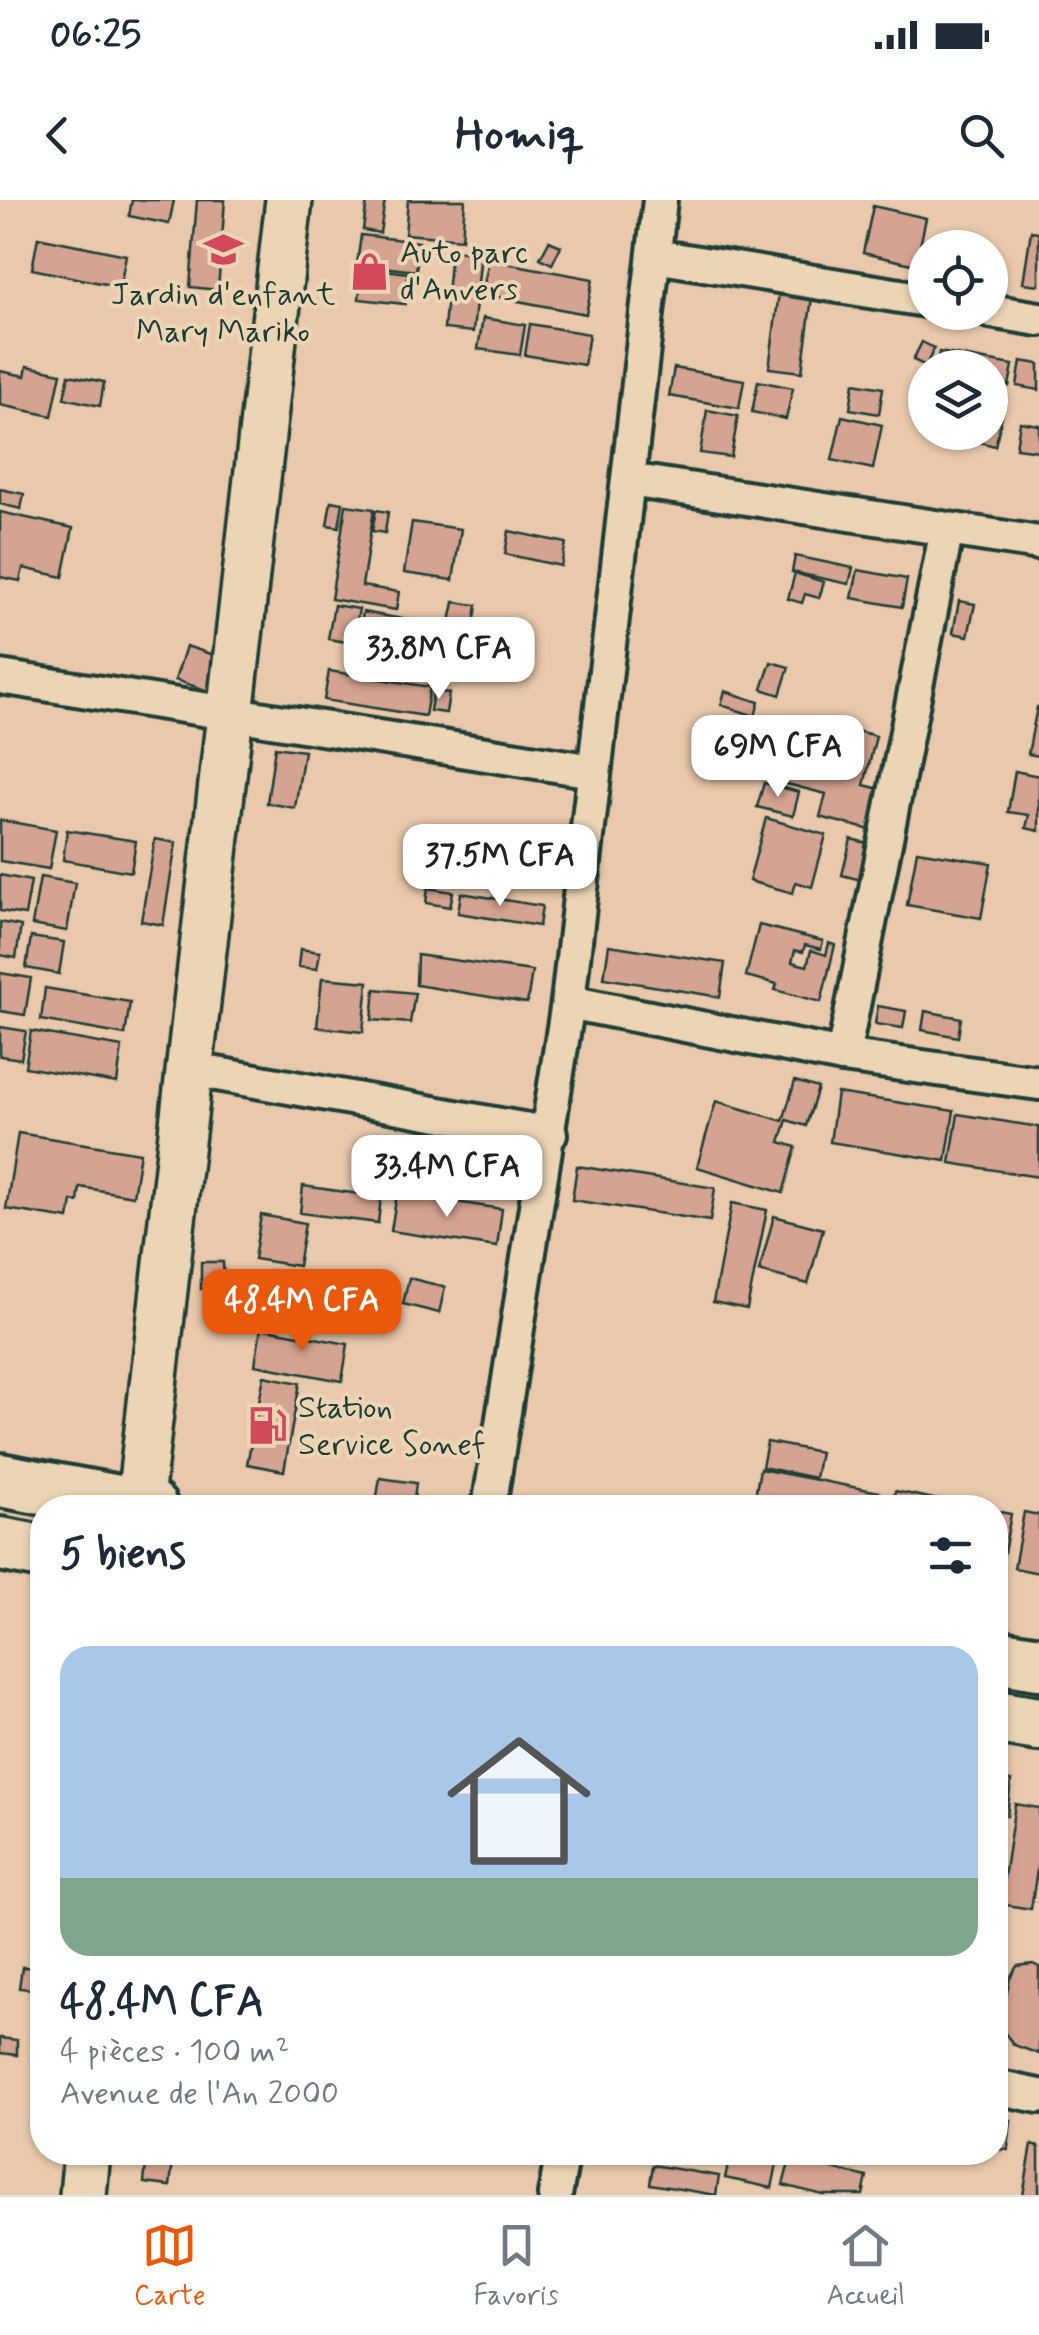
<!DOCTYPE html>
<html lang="fr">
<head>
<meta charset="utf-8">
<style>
	:root { --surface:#fff; --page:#f2f2f3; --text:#1f2937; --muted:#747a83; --line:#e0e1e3; --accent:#ea580c }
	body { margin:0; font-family:Mynerve,sans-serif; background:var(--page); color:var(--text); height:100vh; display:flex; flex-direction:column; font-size:38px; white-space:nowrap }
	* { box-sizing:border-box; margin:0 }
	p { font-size:32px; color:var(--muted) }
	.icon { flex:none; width:55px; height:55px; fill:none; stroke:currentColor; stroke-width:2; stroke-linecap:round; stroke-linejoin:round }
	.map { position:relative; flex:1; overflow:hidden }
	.side { position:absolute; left:30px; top:1295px; width:978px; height:670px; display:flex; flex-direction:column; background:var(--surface); border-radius:40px; box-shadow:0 2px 8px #0004 }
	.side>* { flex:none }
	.fabs { position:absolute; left:908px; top:30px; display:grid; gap:20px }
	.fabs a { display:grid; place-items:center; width:100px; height:100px; border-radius:50%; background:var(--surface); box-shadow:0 2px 8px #0004; font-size:50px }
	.price { position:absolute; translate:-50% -85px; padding:0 22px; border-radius:20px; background:#fff; color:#222; font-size:32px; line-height:65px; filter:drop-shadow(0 2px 5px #0008) }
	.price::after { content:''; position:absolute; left:50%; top:60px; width:30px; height:22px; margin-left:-15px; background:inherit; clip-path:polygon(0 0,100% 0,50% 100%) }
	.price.selected { background:var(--accent); color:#fff }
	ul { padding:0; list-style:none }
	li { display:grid; align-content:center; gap:20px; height:530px; padding:0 30px }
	li span { display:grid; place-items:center; height:310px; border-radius:30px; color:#555 }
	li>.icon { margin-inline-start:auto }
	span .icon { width:180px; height:180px; fill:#fffc; stroke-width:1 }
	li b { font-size:42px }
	h2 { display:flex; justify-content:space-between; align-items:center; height:120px; padding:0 30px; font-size:42px }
	.status { display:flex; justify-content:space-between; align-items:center; height:70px; padding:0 50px; background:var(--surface); direction:ltr }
	.status svg { height:28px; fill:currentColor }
	header { display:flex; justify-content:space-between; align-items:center; height:130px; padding:0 30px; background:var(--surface); font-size:45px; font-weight:800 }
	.menu { display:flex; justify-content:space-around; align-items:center; height:140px; border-top:2px solid var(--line); background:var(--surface); font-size:28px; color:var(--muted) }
	.menu a { display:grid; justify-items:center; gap:5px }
	.menu .selected { color:var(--accent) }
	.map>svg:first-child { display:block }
	.building { fill:#d5a391; stroke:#1f3d34; stroke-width:2.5 }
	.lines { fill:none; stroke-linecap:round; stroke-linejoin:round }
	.street-casing { stroke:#1f3d34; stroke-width:40 }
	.secondary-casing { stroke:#1f3d34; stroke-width:52 }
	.primary-casing { stroke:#1f3d34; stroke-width:60 }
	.street { stroke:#ecd5b5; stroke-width:32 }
	.secondary { stroke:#ecd5b5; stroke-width:45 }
	.primary { stroke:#ecd5b5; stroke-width:52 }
	.labels { text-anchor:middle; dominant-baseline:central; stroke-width:8; stroke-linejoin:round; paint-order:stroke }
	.poi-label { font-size:32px; fill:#1f3d34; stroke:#ecd5b5; text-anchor:start }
</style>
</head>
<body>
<div class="status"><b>06:25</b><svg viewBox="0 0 49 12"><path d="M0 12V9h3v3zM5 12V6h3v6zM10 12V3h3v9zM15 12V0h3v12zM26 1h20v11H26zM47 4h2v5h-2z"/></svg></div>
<header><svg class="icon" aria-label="back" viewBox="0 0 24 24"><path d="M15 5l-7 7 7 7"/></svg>Homiq<svg class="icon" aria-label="search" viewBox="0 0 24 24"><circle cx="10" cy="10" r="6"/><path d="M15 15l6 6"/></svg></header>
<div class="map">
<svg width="1039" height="1995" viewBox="0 0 1039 1995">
	<rect width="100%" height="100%" fill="#e9c8ac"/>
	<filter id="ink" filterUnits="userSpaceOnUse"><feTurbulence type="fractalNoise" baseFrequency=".01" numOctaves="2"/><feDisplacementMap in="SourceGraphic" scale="20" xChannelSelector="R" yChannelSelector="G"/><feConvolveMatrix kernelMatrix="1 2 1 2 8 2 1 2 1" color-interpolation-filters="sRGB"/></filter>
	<g filter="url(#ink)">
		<g class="building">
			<path d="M132,0H174L169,24L129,16Z"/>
			<path d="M197,0H225L218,90L190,87Z"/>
			<path d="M367,0H385L380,33L363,30Z"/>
			<path d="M408,0H465L462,39L405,34Z"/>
			<path d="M873,6L926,18L916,65L863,53Z"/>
			<path d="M1031,31L1039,32V85L1023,83Z"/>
			<path d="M361,35L419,42L416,71L357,64Z"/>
			<path d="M38,37L126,55L120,87L32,69Z"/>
			<path d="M549,41L561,46L552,64L540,58Z"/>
			<path d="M451,50L481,53L473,132L444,129Z"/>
			<path d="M489,60L593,79L586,114L482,94Z"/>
			<path d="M362,67L408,73L405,104L359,99Z"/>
			<path d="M780,85L813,89L802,172L769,168Z"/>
			<path d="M483,118L525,125L520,155L478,149Z"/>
			<path d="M530,124L589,134L584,165L525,155Z"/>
			<path d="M922,142L934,148L926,166L913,160Z"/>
			<path d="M939,152L1013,165L1009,186L990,183V168H936Z"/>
			<path d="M1021,161L1039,164V190L1017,186Z"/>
			<path d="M27,166L61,173L52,216L0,205V171L25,176Z"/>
			<path d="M674,168L744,180L739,208L669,196Z"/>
			<path d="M69,175L104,182L100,206L64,198Z"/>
			<path d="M758,181L793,188L786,219L752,212Z"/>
			<path d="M854,183L883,188L879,214L850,209Z"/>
			<path d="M990,191L1007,195L995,246L955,236L956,232H990Z"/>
			<path d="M707,210L738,216L731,257L700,253Z"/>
			<path d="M842,216L882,225L873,269L832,260Z"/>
			<path d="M1020,222L1039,225V251L1016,248Z"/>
			<path d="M0,289L24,294L21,309L0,304Z"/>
			<path d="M331,301L343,303L339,327L327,325Z"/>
			<path d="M346,305L374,309L362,386L399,392L396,410L331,399Z"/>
			<path d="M376,310L388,312L385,333L372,331Z"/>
			<path d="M0,312L73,328L63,377L23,368L20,381L0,377Z"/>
			<path d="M412,322L461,329L453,380L404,373Z"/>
			<path d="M509,331L566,343L561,366L505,354Z"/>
			<path d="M795,356L853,368L849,384L792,372Z"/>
			<path d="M858,370L907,379L902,407L852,398Z"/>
			<path d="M795,373L824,382L819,398L805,394L802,403L788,399Z"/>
			<path d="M959,401L975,404L968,436L953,433Z"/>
			<path d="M454,402L477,405L474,426L450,422Z"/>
			<path d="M334,405L359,409L353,443L328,439Z"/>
			<path d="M363,412L436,425L431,454L358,442Z"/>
			<path d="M186,446L220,457L209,491L175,480Z"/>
			<path d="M432,461L451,464L447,485L429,482Z"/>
			<path d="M771,462L789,467L780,495L762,489Z"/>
			<path d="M329,471L430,487L425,516L324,500Z"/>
			<path d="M433,491L449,493L446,513L430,511Z"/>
			<path d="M725,491L759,502L755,516L721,505Z"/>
			<path d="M1037,507L1039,508V556L1028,554Z"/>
			<path d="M800,516L876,536L864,585L880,589L870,630L820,617L826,594L783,583Z"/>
			<path d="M741,523L774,534L767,556L734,546Z"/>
			<path d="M275,547L304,551L295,608L267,603Z"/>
			<path d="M1015,571L1039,576V631L1026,628L1029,615L1008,612Z"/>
			<path d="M764,583L799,592L793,616L757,607Z"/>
			<path d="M766,618L826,635L812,687L796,682L793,693L749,681Z"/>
			<path d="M0,620L56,630L49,669L0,661Z"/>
			<path d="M67,630L136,641L131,672L63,660Z"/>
			<path d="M155,639L176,643L163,725L141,721Z"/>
			<path d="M851,639L870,644L861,680L842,675Z"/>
			<path d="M917,651L991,663L981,718L907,705Z"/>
			<path d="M0,675L31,681L25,715L0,711Z"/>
			<path d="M40,677L75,683L67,731L32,725Z"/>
			<path d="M428,688L453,692L450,707L426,703Z"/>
			<path d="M461,693L542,706L539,726L458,713Z"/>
			<path d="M0,722L21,726L16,758L0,755Z"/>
			<path d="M759,725L823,741L821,749L805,745L803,752L795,750L792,762L807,766L811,750L826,755L829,743L835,745L821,802L775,790L777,784L746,776Z"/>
			<path d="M31,737L64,742L59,774L26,768Z"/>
			<path d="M609,745L725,763L720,797L604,778Z"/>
			<path d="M300,749L320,752L317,769L298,767Z"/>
			<path d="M417,755L532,771L527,803L416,785Z"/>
			<path d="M0,773L31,778L25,815L0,811Z"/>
			<path d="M322,778L368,782L363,832L317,827Z"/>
			<path d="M45,788L130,802L125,835L41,820Z"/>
			<path d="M375,789L415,793L410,823L372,820Z"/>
			<path d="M878,806L906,811L903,828L875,824Z"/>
			<path d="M925,811L961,818L958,837L922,830Z"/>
			<path d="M0,827L26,831L21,859L0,856Z"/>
			<path d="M31,831L122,847L117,883L25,867Z"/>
			<path d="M795,881L818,888L806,926L787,920L780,942L796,947L783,993L697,967L716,901L783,921Z"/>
			<path d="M837,893L954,911L946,961L830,942Z"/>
			<path d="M958,914L1039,927V977L950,963Z"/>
			<path d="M18,933L140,953L133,996L80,987L78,1002L72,1001L69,1019L6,1009Z"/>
			<path d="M577,966L715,988L710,1021L572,1000Z"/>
			<path d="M303,986L381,997L378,1023L300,1013Z"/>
			<path d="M397,993L502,1009L497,1047L391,1031Z"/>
			<path d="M732,1003L767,1010L747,1109L713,1102Z"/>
			<path d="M261,1015L305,1023L298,1066L254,1059Z"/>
			<path d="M774,1016L823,1029L808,1084L759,1071Z"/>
			<path d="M201,1062H223L224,1089H201Z"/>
			<path d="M409,1078L445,1087L439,1113L403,1104Z"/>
			<path d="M261,1128L348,1144L342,1181L255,1165Z"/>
			<path d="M264,1176L300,1183L284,1271L247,1264Z"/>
			<path d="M767,1242L820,1252L815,1278L762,1267Z"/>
			<path d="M760,1269L879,1292L876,1308H753Z"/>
			<path d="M380,1278L416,1283L413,1308H375Z"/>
			<path d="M895,1291L977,1308H892Z"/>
			<path d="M995,1311L1011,1314L1001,1369L995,1368Z"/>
			<path d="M1024,1312L1039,1315V1373L1014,1368Z"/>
			<path d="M995,1579L1011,1581L1007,1616L995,1615Z"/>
			<path d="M1015,1604L1039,1608V1657L1031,1709L1000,1704Z"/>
			<path d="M1033,1764L1039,1767V1854L1014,1845L1000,1827L1010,1778L1017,1766Z"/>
			<path d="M22,1767L41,1768L39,1790L19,1788Z"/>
			<path d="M0,1838L17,1840V1855L0,1853Z"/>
			<path d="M995,1918L1011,1920L1008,1950L995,1949Z"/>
			<path d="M1032,1945L1039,1947V1995H1023Z"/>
			<path d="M147,1952H174L170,1986L144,1983Z"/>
			<path d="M378,1952H417L416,1962L377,1956Z"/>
			<path d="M731,1952L778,1959L772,1988L725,1978Z"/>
			<path d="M790,1959L867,1977L863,1995H823L783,1985Z"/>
			<path d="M653,1965L719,1976L716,1995L650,1984Z"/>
		</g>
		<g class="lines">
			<defs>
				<g id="street">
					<path d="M655,56L925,100"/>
					<path d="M990,111L1039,119"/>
					<path d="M629,280L1039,343"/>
					<path d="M0,477L593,571"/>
					<path d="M568,802L843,856L1039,883"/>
					<path d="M843,856L947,329"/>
					<path d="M189,869L550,934"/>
					<path d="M489,1308L568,802L660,0"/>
					<path d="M995,1887L1039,1896"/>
					<path d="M555,1995L563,1952"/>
				</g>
				<g id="secondary">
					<path d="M139,1308L289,0"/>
					<path d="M83,1995L87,1952"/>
				</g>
				<g id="primary">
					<path d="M0,1280L151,1308"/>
					<path d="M0,1344L42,1352"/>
					<path d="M995,1456L1039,1463"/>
					<path d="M995,1517L1039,1524"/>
				</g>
			</defs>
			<use href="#street" class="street-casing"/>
			<use href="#secondary" class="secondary-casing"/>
			<use href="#primary" class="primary-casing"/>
			<use href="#street" class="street"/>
			<use href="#secondary" class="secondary"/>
			<use href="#primary" class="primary"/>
		</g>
	</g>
	<defs>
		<symbol id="school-bare" viewBox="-9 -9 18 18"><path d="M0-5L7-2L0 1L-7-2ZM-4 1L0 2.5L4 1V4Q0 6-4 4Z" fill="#d1495b" stroke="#ecd5b5" stroke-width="2.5" paint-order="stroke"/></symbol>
		<symbol id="shop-bare" viewBox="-9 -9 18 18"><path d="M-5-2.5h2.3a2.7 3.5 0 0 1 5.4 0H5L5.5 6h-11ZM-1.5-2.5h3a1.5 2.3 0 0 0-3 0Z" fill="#d1495b" stroke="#ecd5b5" stroke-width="2.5" paint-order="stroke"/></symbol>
		<symbol id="fuel-bare" viewBox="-9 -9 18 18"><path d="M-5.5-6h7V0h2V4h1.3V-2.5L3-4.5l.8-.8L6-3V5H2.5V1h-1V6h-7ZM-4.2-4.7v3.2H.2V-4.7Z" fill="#d1495b" stroke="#ecd5b5" stroke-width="2.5" paint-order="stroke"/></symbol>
	</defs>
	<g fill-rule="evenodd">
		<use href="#school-bare" x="196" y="22" width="55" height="55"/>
		<use href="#shop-bare" x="342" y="44" width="55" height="55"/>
		<use href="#fuel-bare" x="240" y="1198" width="55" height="55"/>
	</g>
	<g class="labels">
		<g class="poi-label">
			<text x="400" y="53">Auto parc<tspan x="400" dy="37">d'Anvers</tspan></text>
			<text x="223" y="95" text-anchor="middle">Jardin d'enfant<tspan x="223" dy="37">Mary Mariko</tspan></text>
			<text x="298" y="1208">Station<tspan x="298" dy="37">Service Sonef</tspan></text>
		</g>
	</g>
</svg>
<div class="fabs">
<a><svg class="icon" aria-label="locate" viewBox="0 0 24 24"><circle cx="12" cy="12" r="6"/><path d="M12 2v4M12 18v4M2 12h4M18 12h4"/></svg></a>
<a><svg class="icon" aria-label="layers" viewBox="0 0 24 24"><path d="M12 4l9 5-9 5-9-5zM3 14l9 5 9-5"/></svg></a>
</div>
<b class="price" style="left:439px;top:502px">33.8M CFA</b>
<b class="price" style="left:778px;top:600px">69M CFA</b>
<b class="price" style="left:500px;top:709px">37.5M CFA</b>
<b class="price" style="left:447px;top:1020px">33.4M CFA</b>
<b class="price selected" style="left:302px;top:1154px">48.4M CFA</b>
<section class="side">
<h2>5 biens<svg class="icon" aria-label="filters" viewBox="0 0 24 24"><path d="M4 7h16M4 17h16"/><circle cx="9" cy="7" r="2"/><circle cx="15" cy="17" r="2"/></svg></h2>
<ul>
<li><span style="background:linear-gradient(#a9c7e8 75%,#7fa58c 0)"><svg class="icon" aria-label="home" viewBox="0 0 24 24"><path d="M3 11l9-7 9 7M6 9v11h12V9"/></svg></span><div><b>48.4M CFA</b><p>4 pièces · 100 m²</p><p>Avenue de l'An 2000</p></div></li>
</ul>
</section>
</div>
<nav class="menu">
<a class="selected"><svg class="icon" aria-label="map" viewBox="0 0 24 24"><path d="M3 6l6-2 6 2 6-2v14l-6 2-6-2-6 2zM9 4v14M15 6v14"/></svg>Carte</a>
<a><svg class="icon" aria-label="saved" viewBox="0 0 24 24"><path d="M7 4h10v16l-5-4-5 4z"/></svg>Favoris</a>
<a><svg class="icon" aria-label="home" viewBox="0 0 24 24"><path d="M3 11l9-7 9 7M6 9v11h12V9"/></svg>Accueil</a>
</nav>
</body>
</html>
